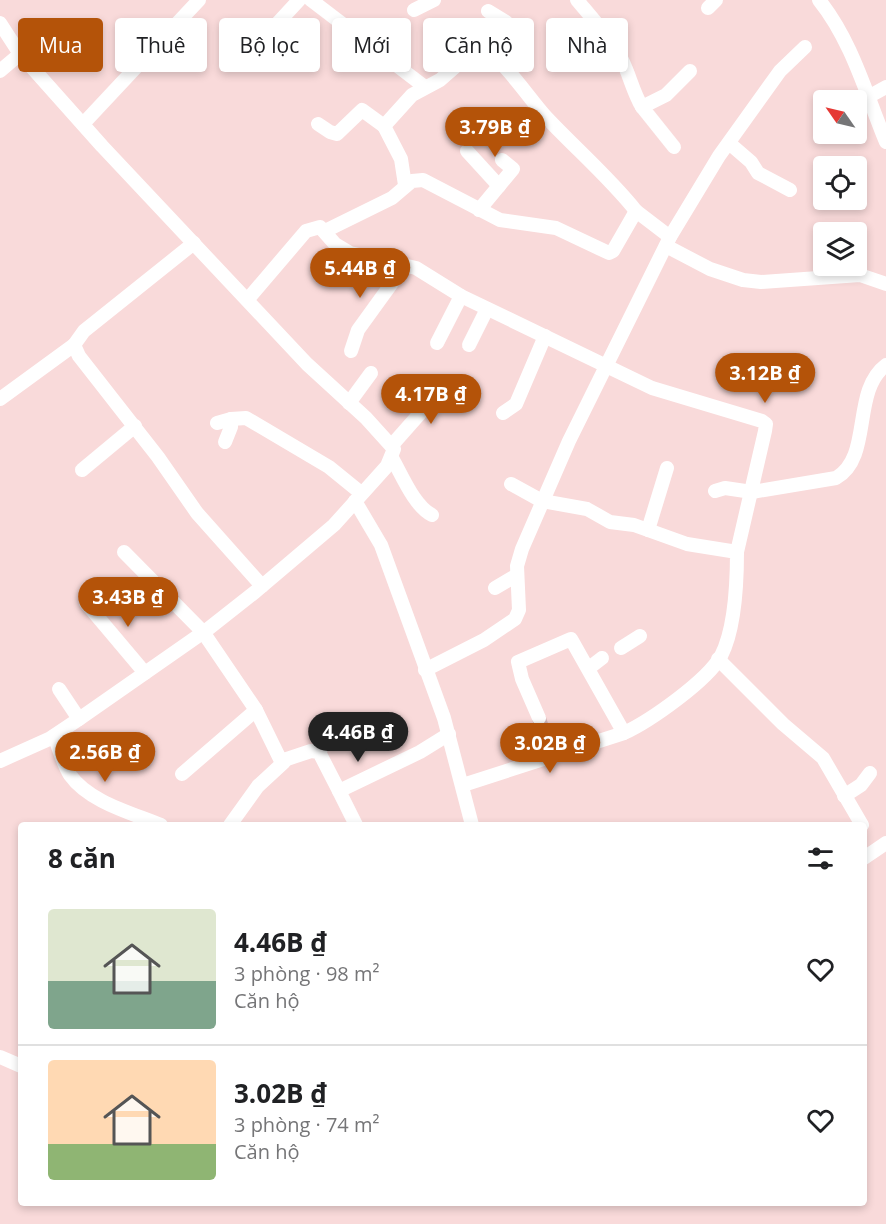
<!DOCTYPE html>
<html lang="vi">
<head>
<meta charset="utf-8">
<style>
	:root { --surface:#fff; --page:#f2f2f2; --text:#202124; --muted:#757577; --line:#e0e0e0; --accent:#b45309 }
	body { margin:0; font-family:"Open Sans",sans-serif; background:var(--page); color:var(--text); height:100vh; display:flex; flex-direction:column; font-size:22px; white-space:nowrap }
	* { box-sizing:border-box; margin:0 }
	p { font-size:20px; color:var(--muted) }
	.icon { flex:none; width:33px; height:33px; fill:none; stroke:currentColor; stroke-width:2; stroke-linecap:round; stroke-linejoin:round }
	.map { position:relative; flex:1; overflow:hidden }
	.side { position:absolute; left:18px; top:822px; width:849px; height:384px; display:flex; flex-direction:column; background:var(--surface); border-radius:6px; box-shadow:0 3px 9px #0003 }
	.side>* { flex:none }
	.banner { position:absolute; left:18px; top:18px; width:850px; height:54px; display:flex; gap:12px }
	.needle { width:39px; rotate:304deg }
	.tools { position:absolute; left:813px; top:90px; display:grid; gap:12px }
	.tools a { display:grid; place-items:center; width:54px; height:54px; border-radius:6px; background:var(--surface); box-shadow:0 3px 9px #0003; font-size:30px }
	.price { position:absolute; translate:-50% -51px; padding:0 14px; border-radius:21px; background:var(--accent); color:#fff; font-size:20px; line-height:39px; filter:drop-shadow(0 2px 3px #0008) }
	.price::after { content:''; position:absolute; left:50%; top:36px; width:18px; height:14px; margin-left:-9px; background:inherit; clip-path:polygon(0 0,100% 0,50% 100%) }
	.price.active { background:#222; color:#fff }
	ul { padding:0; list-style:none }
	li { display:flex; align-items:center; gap:18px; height:150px; padding:0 30px }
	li+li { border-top:2px solid var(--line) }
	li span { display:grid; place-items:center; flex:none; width:168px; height:120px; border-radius:6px; color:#555 }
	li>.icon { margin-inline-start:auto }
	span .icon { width:72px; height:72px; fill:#fffc; stroke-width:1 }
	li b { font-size:26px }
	h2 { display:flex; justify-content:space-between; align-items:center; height:72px; padding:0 30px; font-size:26px }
	.chip { padding:0 21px; border-radius:6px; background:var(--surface); box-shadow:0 3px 9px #0003; font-size:21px; line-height:54px }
	.chip.active { background:var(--accent); color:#fff }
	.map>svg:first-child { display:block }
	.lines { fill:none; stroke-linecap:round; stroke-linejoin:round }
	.minor-tunnel { stroke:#d8bcbc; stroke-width:14; stroke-dasharray:14 7; stroke-linecap:butt }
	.minor { stroke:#fff; stroke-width:14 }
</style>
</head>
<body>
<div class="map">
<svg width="886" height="1224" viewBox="0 0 886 1224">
	<rect width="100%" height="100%" fill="#f9dada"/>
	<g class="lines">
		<path class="minor-tunnel" d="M539,718L548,747"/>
		<g class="minor">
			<path d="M311,0L425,87"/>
			<path d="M577,0C592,18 611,39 622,60C630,76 633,92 642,107L666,95L690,71"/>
			<path d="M819,0C852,41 866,94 886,142"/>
			<path d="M708,8L716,0"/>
			<path d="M414,10L434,0"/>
			<path d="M0,23L20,54L102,146L307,364L366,418L394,449L387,466L334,525L255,592L208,629L79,719L49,739L0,761"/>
			<path d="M275,26L299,0"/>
			<path d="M488,52L503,32L506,22L488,11"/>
			<path d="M0,71L20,54"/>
			<path d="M868,97L886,87"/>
			<path d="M642,107L674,147"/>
			<path d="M83,124L199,0"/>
			<path d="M318,124L330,132L337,134L362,110L384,126"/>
			<path d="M729,143L751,162L758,173L790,190"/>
			<path d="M467,151L499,186"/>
			<path d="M405,185L401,159L384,126L412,95L440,80L479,46C504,59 527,96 546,117C576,149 609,177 636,211"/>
			<path d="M479,210L513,169L502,160"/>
			<path d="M325,231L392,198L412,181L423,180L500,220L556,228L609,253L613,251L636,211L670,237"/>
			<path d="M194,243L84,331L74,345L79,356L158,457L197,513L262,586"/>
			<path d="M666,246L710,269L743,280L761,282L860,275L886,284"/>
			<path d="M248,299L306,231L320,227L335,244L350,253L416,268L461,296L652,388L762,421L766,424L765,431L737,552"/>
			<path d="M437,343L461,296"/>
			<path d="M469,345L487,309"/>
			<path d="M351,351L358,330L405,265"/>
			<path d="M0,399L74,345"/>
			<path d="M349,403L371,373"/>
			<path d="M503,413L516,404L545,336"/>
			<path d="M217,423L231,419L246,418L329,467L361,493"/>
			<path d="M225,442L231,427V419"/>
			<path d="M392,445L446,384"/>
			<path d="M392,458C402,475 414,506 432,515"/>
			<path d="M82,470L135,426"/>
			<path d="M511,484L542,501L587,509L610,522L634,525L687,544L737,552C737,582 735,629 721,656C707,681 650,721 624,733L571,639L518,662L522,679L539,718"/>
			<path d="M715,491L725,488L752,492L836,478C873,457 851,391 886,365"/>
			<path d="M355,501L381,545L444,718L472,825"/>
			<path d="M648,530L667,468"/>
			<path d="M124,552L203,632L256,710L281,761L311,751L319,752L339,791"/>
			<path d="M495,588L517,575"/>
			<path d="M86,603L145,673"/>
			<path d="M621,648L640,636"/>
			<path d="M718,659L783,724L823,758L862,825"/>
			<path d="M589,668L602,658"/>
			<path d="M425,670L484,640L515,619L519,610L517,566L522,549L569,441L670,237L719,156L780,71L805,47"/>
			<path d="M59,689L79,719"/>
			<path d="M54,736C59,748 63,764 70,775C89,802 132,813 161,825"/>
			<path d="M319,752L327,738L329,723"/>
			<path d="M182,774L256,710"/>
			<path d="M463,785L624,733"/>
			<path d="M844,796L861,785L870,773"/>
			<path d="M230,825L258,786L284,762"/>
			<path d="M356,825L339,791L420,752L449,734"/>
			<path d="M864,858L886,843"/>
			<path d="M0,1057L21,1066"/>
		</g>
	</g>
</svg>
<div class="tools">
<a><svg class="needle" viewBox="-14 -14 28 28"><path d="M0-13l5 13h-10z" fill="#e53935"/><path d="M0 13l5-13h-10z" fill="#757577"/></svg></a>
<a><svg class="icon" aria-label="locate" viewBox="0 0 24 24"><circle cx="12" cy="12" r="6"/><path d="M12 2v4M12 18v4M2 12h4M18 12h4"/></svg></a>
<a><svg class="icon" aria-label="layers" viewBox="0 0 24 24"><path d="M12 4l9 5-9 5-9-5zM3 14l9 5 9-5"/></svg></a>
</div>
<b class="price" style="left:495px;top:158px">3.79B ₫</b>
<b class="price" style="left:360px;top:299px">5.44B ₫</b>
<b class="price" style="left:765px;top:404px">3.12B ₫</b>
<b class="price" style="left:431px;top:425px">4.17B ₫</b>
<b class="price" style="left:128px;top:628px">3.43B ₫</b>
<b class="price active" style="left:358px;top:763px">4.46B ₫</b>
<b class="price" style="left:550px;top:774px">3.02B ₫</b>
<b class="price" style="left:105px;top:783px">2.56B ₫</b>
<div class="banner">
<a class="chip active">Mua</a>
<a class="chip">Thuê</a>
<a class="chip">Bộ lọc</a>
<a class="chip">Mới</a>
<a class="chip">Căn hộ</a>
<a class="chip">Nhà</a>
</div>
<section class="side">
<h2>8 căn<svg class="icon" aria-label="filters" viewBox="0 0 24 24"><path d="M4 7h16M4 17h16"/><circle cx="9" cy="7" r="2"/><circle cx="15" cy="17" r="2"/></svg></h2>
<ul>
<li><span style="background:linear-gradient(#dfe7d0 60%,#7fa58c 0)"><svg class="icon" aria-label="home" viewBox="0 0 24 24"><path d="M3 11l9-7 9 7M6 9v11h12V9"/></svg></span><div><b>4.46B ₫</b><p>3 phòng · 98 m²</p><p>Căn hộ</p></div><svg class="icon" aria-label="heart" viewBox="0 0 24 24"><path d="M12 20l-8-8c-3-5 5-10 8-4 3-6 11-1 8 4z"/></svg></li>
<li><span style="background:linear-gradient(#ffd9b3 70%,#8fb573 0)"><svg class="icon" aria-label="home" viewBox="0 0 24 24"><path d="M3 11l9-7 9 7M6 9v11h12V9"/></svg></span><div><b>3.02B ₫</b><p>3 phòng · 74 m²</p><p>Căn hộ</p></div><svg class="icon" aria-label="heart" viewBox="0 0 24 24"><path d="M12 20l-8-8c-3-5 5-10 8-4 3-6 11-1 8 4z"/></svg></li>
</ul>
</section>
</div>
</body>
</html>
